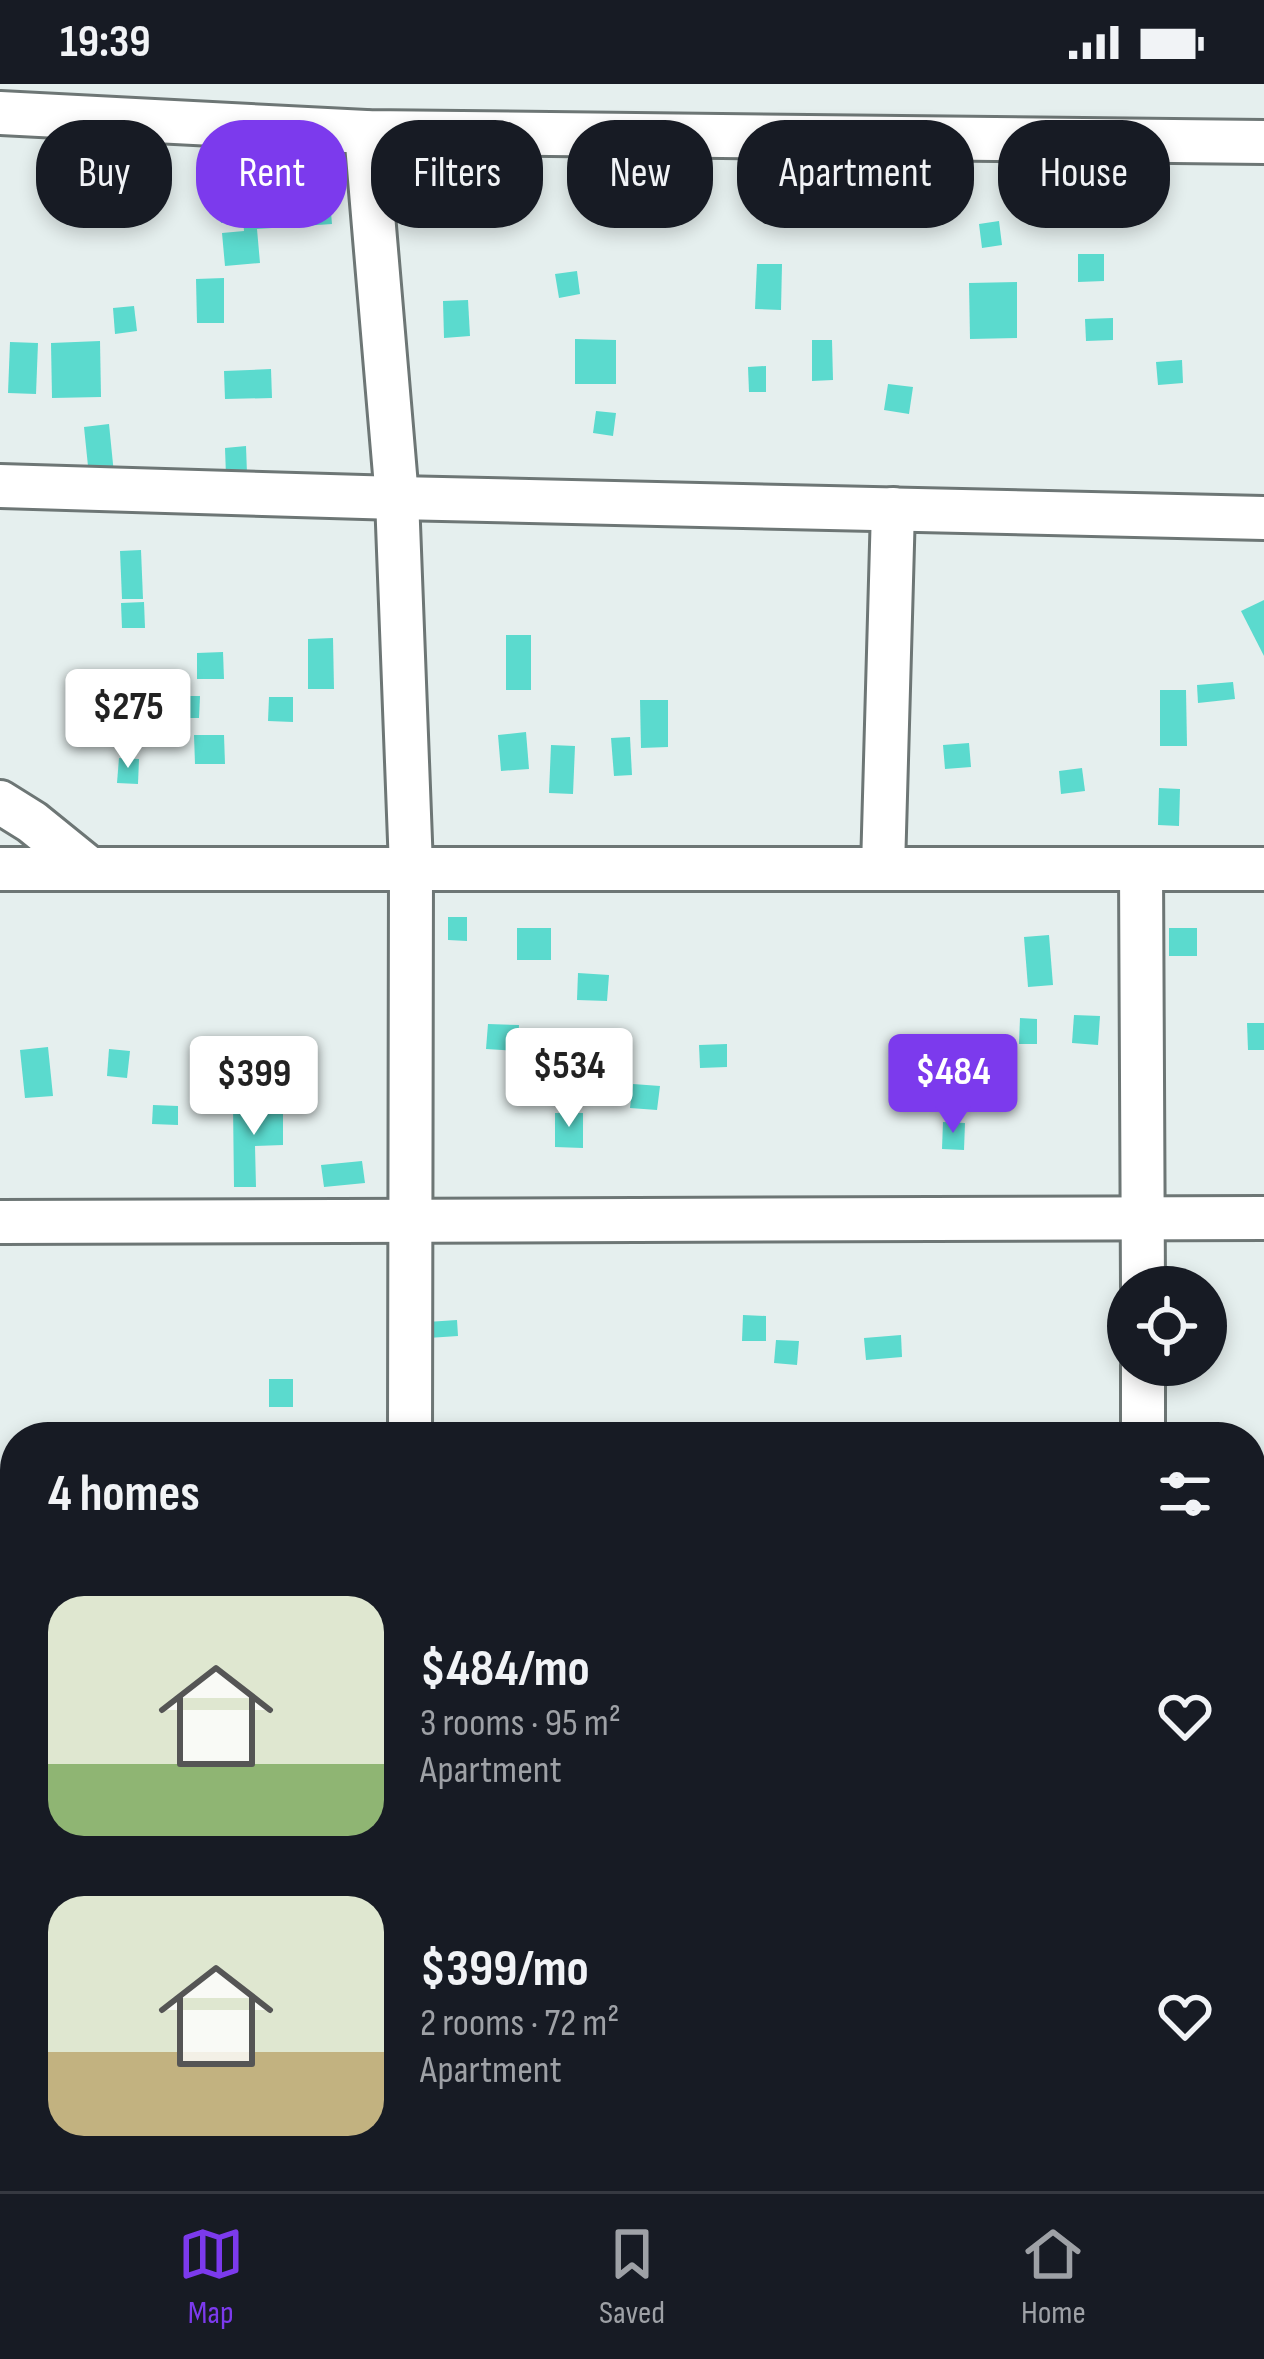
<!DOCTYPE html>
<html lang="en">
<head>
<meta charset="utf-8">
<style>
	:root { --surface:#171b24; --page:#20242c; --text:#f1f3f6; --muted:#9ea1a6; --line:#363941; --accent:#7c3aed }
	body { margin:0; font-family:"Sofia Sans Condensed",sans-serif; background:var(--page); color:var(--text); height:100vh; display:flex; flex-direction:column; font-size:45px; white-space:nowrap }
	* { box-sizing:border-box; margin:0 }
	p { font-size:39px; color:var(--muted) }
	.icon { flex:none; width:66px; height:66px; fill:none; stroke:currentColor; stroke-width:2; stroke-linecap:round; stroke-linejoin:round }
	.map { position:relative; flex:1; overflow:hidden }
	.details { position:absolute; left:0px; top:1338px; width:1266px; height:771px; display:flex; flex-direction:column; background:var(--surface); border-radius:48px 48px 0 0; box-shadow:0 6px 18px #0003 }
	.details>* { flex:none }
	.guide { position:absolute; left:36px; top:36px; width:1194px; height:108px; display:flex; gap:24px }
	.fabs { position:absolute; left:1107px; top:1182px; display:grid; gap:24px }
	.fabs a { display:grid; place-items:center; width:120px; height:120px; border-radius:50%; background:var(--surface); box-shadow:0 6px 18px #0003; font-size:60px }
	.price { position:absolute; translate:-50% -102px; padding:0 27px; border-radius:12px; background:#fff; color:#222; font-size:39px; line-height:78px; filter:drop-shadow(0 3px 6px #0008) }
	.price::after { content:''; position:absolute; left:50%; top:72px; width:36px; height:27px; margin-left:-18px; background:inherit; clip-path:polygon(0 0,100% 0,50% 100%) }
	.price.selected { background:var(--accent); color:#fff }
	ul { padding:0; list-style:none }
	li { display:flex; align-items:center; gap:36px; height:300px; padding:0 48px }
	li span { display:grid; place-items:center; flex:none; width:336px; height:240px; border-radius:36px; color:#555 }
	li>.icon { margin-inline-start:auto }
	span .icon { width:144px; height:144px; fill:#fffc; stroke-width:1 }
	li b { font-size:51px }
	h2 { display:flex; justify-content:space-between; align-items:center; height:144px; padding:0 48px; font-size:51px }
	.pill { padding:0 42px; border-radius:48px; background:var(--surface); box-shadow:0 6px 18px #0003; font-size:42px; line-height:108px }
	.pill.selected { background:var(--accent); color:#fff }
	.status { display:flex; justify-content:space-between; align-items:center; height:84px; padding:0 60px; background:var(--surface); direction:ltr }
	.status svg { height:33px; fill:currentColor }
	.menu { display:flex; justify-content:space-around; align-items:center; height:168px; border-top:3px solid var(--line); background:var(--surface); font-size:33px; color:var(--muted) }
	.menu a { display:grid; justify-items:center; gap:6px }
	.menu .selected { color:var(--accent) }
	.map>svg:first-child { display:block }
	.building { fill:#5bdace }
	.lines { fill:none; stroke-linecap:round; stroke-linejoin:round }
	.minor-casing { stroke:#6d7675; stroke-width:48 }
	.minor { stroke:#fff; stroke-width:42 }
</style>
</head>
<body>
<div class="status"><b>19:39</b><svg viewBox="0 0 49 12"><path d="M0 12V9h3v3zM5 12V6h3v6zM10 12V3h3v9zM15 12V0h3v12zM26 1h20v11H26zM47 4h2v5h-2z"/></svg></div>
<div class="map">
<svg width="1264" height="2107" viewBox="0 0 1264 2107">
	<rect width="100%" height="100%" fill="#e5efee"/>
	<g class="building">
		<path d="M329,106L332,140L257,145L260,179L225,182L222,149L244,147L241,111Z"/>
		<path d="M237,112L239,137L221,139L218,114Z"/>
		<path d="M999,137L1002,161L982,164L979,140Z"/>
		<path d="M1078,170H1104V197L1078,198Z"/>
		<path d="M757,180H782L781,226L755,225Z"/>
		<path d="M577,187L580,210L559,214L555,190Z"/>
		<path d="M224,194V239H197L196,195Z"/>
		<path d="M1017,198V254L970,255L969,199Z"/>
		<path d="M468,216L470,252L444,254L443,217Z"/>
		<path d="M134,222L137,247L115,250L113,224Z"/>
		<path d="M1113,234V256L1086,257L1085,235Z"/>
		<path d="M575,255L616,256V300H575Z"/>
		<path d="M812,256H832L833,296L812,297Z"/>
		<path d="M100,257L101,313L52,314L51,259Z"/>
		<path d="M10,258L38,259L36,310L8,309Z"/>
		<path d="M1182,276L1183,299L1158,301L1156,278Z"/>
		<path d="M766,282V308H749L748,283Z"/>
		<path d="M271,285L272,314L225,315L224,287Z"/>
		<path d="M888,300L913,303L909,330L884,326Z"/>
		<path d="M596,327L616,329L613,352L593,349Z"/>
		<path d="M109,340L114,390L89,392L84,343Z"/>
		<path d="M246,362L247,390L226,392L225,364Z"/>
		<path d="M141,466L143,515H122L120,467Z"/>
		<path d="M1264,516V572L1241,527Z"/>
		<path d="M144,518L145,544H122L121,519Z"/>
		<rect x="506" y="551" width="25" height="55"/>
		<path d="M333,554L334,605H308V555Z"/>
		<path d="M223,568L224,595H197V569Z"/>
		<path d="M1233,598L1235,615L1198,619L1197,601Z"/>
		<path d="M1160,606H1186L1187,662H1160Z"/>
		<path d="M142,612L167,613L166,640L141,639Z"/>
		<path d="M176,612H200L199,634H176Z"/>
		<path d="M269,613H293V638L268,637Z"/>
		<path d="M640,616H668V663L641,664Z"/>
		<path d="M526,648L529,685L501,687L498,651Z"/>
		<path d="M194,651H224L225,680H195Z"/>
		<path d="M630,653L632,691L614,692L611,654Z"/>
		<path d="M969,659L971,683L945,685L943,661Z"/>
		<path d="M551,661L575,662L573,710L549,709Z"/>
		<path d="M119,674L139,675L138,700L117,699Z"/>
		<path d="M1082,684L1085,707L1061,710L1059,687Z"/>
		<path d="M1159,704L1180,705L1179,742L1158,741Z"/>
		<path d="M448,833H467V857L448,856Z"/>
		<rect x="517" y="844" width="34" height="32"/>
		<rect x="1169" y="844" width="28" height="28"/>
		<path d="M1049,851L1053,901L1028,903L1024,853Z"/>
		<path d="M578,889L609,891L607,917L577,916Z"/>
		<path d="M1074,931L1100,932L1098,961L1072,959Z"/>
		<path d="M1020,934L1037,935V960H1019Z"/>
		<path d="M1247,939H1264V966H1248Z"/>
		<path d="M488,940L519,941L517,967L486,965Z"/>
		<path d="M727,960V983L700,984L699,961Z"/>
		<path d="M48,963L53,1012L25,1014L20,966Z"/>
		<path d="M109,965L130,967L127,994L107,992Z"/>
		<path d="M937,985L941,1011L917,1014L914,988Z"/>
		<path d="M633,1000L660,1002L657,1026L630,1024Z"/>
		<path d="M153,1021L178,1022V1041L152,1040Z"/>
		<path d="M233,1021H283V1061L255,1062L256,1103H234Z"/>
		<path d="M555,1029H583V1064L555,1063Z"/>
		<path d="M943,1038L965,1039L964,1066L942,1065Z"/>
		<path d="M362,1077L365,1099L324,1103L321,1081Z"/>
		<path d="M743,1231L766,1232V1257H742Z"/>
		<path d="M457,1236L458,1252L428,1254L427,1238Z"/>
		<path d="M901,1251L902,1273L866,1276L864,1254Z"/>
		<path d="M776,1256L799,1257L797,1281L774,1279Z"/>
		<rect x="269" y="1295" width="24" height="28"/>
		<path d="M583,1338L584,1353H542L541,1340Z"/>
		<path d="M936,1340V1353H899V1341Z"/>
		<path d="M1264,1735V1766L1254,1768L1251,1738Z"/>
		<rect x="0" y="1741" width="15" height="24"/>
		<path d="M1264,2032V2074L1251,2075V2033Z"/>
		<path d="M450,2094H479L478,2107H449Z"/>
		<rect x="762" y="2094" width="84" height="13"/>
	</g>
	<g class="lines">
		<defs>
			<g id="minor">
				<path d="M0,29L366,48L1264,58"/>
				<path d="M366,48L397,414L411,783L410,1353"/>
				<path d="M0,402L397,414L1264,434"/>
				<path d="M0,718L32,738L90,785"/>
				<path d="M883,784L893,425"/>
				<path d="M0,785H1264"/>
				<path d="M1141,785L1143,1203"/>
				<path d="M0,1138L1264,1134"/>
				<path d="M1143,1281V1353"/>
				<path d="M1251,1514H1264"/>
				<path d="M0,1541L15,1542"/>
				<path d="M1251,1890H1264"/>
				<path d="M0,1895H15"/>
				<path d="M1138,2094V2107"/>
				<path d="M406,2107V2094"/>
			</g>
		</defs>
		<use href="#minor" class="minor-casing"/>
		<use href="#minor" class="minor"/>
	</g>
</svg>
<div class="fabs">
<a><svg class="icon" aria-label="locate" viewBox="0 0 24 24"><circle cx="12" cy="12" r="6"/><path d="M12 2v4M12 18v4M2 12h4M18 12h4"/></svg></a>
</div>
<b class="price" style="left:128px;top:687px">$275</b>
<b class="price" style="left:569px;top:1046px">$534</b>
<b class="price selected" style="left:953px;top:1052px">$484</b>
<b class="price" style="left:254px;top:1054px">$399</b>
<div class="guide">
<a class="pill">Buy</a>
<a class="pill selected">Rent</a>
<a class="pill">Filters</a>
<a class="pill">New</a>
<a class="pill">Apartment</a>
<a class="pill">House</a>
</div>
<section class="details">
<h2>4 homes<svg class="icon" aria-label="filters" viewBox="0 0 24 24"><path d="M4 7h16M4 17h16"/><circle cx="9" cy="7" r="2"/><circle cx="15" cy="17" r="2"/></svg></h2>
<ul>
<li><span style="background:linear-gradient(#dfe7d0 70%,#8fb573 0)"><svg class="icon" aria-label="home" viewBox="0 0 24 24"><path d="M3 11l9-7 9 7M6 9v11h12V9"/></svg></span><div><b>$484/mo</b><p>3 rooms · 95 m²</p><p>Apartment</p></div><svg class="icon" aria-label="heart" viewBox="0 0 24 24"><path d="M12 20l-8-8c-3-5 5-10 8-4 3-6 11-1 8 4z"/></svg></li>
<li><span style="background:linear-gradient(#dfe7d0 65%,#c2b280 0)"><svg class="icon" aria-label="home" viewBox="0 0 24 24"><path d="M3 11l9-7 9 7M6 9v11h12V9"/></svg></span><div><b>$399/mo</b><p>2 rooms · 72 m²</p><p>Apartment</p></div><svg class="icon" aria-label="heart" viewBox="0 0 24 24"><path d="M12 20l-8-8c-3-5 5-10 8-4 3-6 11-1 8 4z"/></svg></li>
</ul>
</section>
</div>
<nav class="menu">
<a class="selected"><svg class="icon" aria-label="map" viewBox="0 0 24 24"><path d="M3 6l6-2 6 2 6-2v14l-6 2-6-2-6 2zM9 4v14M15 6v14"/></svg>Map</a>
<a><svg class="icon" aria-label="saved" viewBox="0 0 24 24"><path d="M7 4h10v16l-5-4-5 4z"/></svg>Saved</a>
<a><svg class="icon" aria-label="home" viewBox="0 0 24 24"><path d="M3 11l9-7 9 7M6 9v11h12V9"/></svg>Home</a>
</nav>
</body>
</html>
